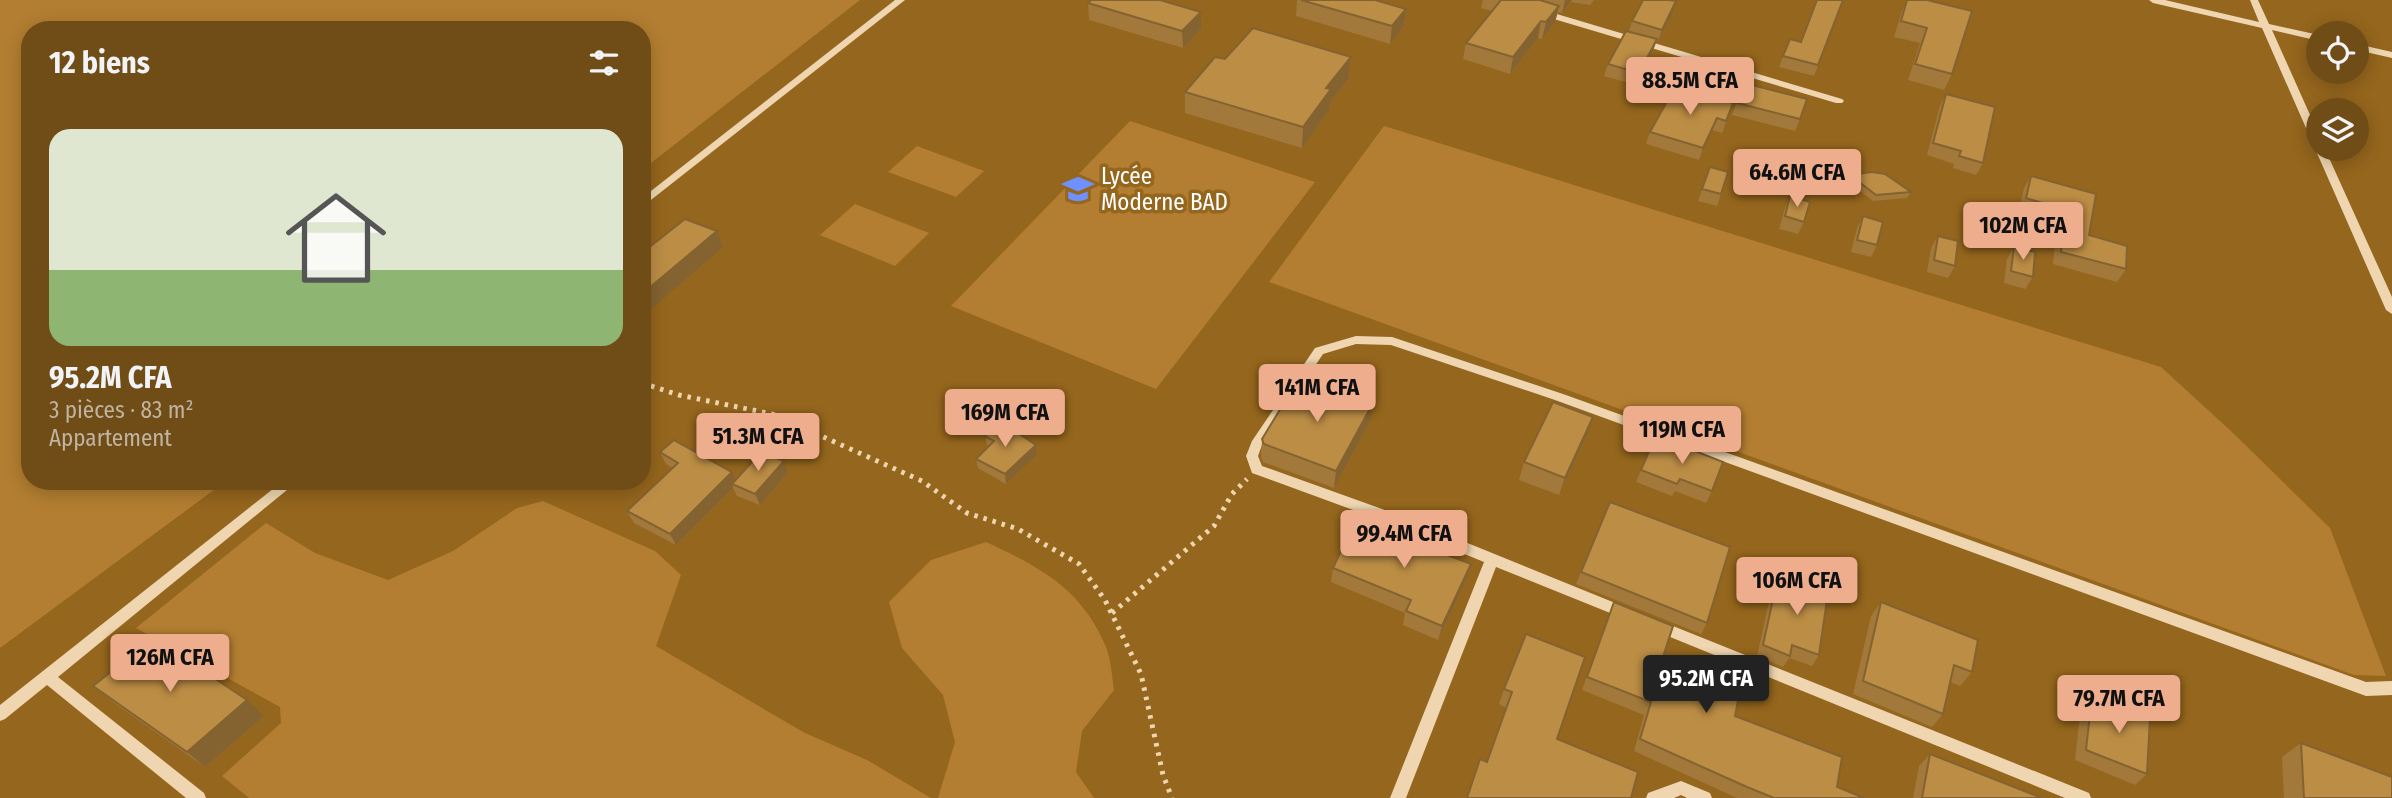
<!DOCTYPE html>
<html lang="fr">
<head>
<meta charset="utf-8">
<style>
	:root { --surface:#704c16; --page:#785623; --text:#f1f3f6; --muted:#c0b4a1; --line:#826335; --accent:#eead8d }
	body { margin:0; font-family:"Fira Sans Condensed",sans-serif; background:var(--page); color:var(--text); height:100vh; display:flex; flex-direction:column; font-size:26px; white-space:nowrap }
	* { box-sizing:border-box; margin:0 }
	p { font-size:23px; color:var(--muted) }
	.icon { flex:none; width:38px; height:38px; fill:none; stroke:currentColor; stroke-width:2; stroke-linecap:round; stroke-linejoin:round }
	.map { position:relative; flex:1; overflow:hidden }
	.sheet { position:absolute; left:21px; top:21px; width:630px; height:469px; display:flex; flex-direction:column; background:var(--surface); border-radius:28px; box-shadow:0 4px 18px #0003 }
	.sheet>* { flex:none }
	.buttons { position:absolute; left:2306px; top:21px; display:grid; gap:14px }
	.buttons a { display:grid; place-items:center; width:63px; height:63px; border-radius:50%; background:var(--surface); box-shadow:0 4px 18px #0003; font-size:35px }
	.price { position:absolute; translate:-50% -60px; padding:0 16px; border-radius:7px; background:var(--accent); color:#111; font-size:23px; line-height:46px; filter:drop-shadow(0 2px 4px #0008) }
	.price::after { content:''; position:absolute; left:50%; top:42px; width:21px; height:16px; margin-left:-10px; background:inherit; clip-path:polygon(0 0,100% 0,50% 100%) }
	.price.selected { background:#222; color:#fff }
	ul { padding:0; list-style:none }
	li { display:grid; align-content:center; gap:14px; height:371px; padding:0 28px }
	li+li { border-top:2px solid var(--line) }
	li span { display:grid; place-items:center; height:217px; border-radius:21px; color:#555 }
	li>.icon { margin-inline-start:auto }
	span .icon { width:126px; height:126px; fill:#fffc; stroke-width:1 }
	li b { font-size:30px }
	h2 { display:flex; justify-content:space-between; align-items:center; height:84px; padding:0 28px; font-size:30px }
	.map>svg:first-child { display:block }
	.green { fill:#b37e31 }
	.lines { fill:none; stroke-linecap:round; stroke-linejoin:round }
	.path { stroke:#efd6b0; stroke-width:5; stroke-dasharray:3.5 6; stroke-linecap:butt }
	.minor { fill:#efd6b0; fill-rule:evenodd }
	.wall { fill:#a2793b }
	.shaded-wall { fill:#846330 }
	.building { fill:#bc8d45; stroke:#846330; stroke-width:2 }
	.labels { text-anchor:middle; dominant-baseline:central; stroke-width:7; stroke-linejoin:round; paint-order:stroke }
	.poi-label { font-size:23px; fill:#fff; stroke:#95661d; text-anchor:start }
</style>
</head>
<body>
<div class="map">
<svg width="2392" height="798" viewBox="0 0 2392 798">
	<rect width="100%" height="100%" fill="#95661d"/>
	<g class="green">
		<path d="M0,0H860L642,170V30H30V481H226L0,648Z"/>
		<path d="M1130,121L1315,182L1156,389L951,306Z"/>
		<path d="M1384,126L2161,367L2232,432L2330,528L2386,676L2354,675L1269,282Z"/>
		<path d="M917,146L984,171L956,197L888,172Z"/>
		<path d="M855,204L929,233L895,266L820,235Z"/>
		<path d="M543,501L655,551L681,575L656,646L805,733L867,760L931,798H249L222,776L281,723L280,707L136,628L266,523L315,553L388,580L453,551L517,508Z"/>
		<path d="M986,542C1040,567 1082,589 1106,647C1111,660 1112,676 1114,690L1082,731L1076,772L1094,798H938L955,742L943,695L902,648L889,602L931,560Z"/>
	</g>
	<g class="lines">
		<g class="path">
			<path d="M642,383L679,395L772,414L922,481L967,513L1018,529L1079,564L1105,600L1141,674L1163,775L1172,798"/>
			<path d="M1112,613L1214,526L1232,494L1247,479"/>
		</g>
		<g class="minor">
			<path d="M895,0H905L642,207V198Z"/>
			<path d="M2149,0H2165L2259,22L2250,0H2258L2269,24L2319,35V41L2272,30L2319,135V149H2325L2392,297V314L2386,310L2262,28L2153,3Z"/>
			<path d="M1540,9L1842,99L1844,101L1842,103H1836L1537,14V10Z"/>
			<path d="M2357,44L2392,52V58L2357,50Z"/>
			<path d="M1356,336L1392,337L1563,394L2366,682L2392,681V695L2366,696L1555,400L1391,345L1356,344L1323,354L1262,445L1258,456L1262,466L1396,514L1630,609L1632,613L1630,617L1625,619L1496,567L1406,798H1390L1484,562L1386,522L1252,473L1246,456L1252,441L1315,348Z"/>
			<path d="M283,481H298L58,677L204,793L206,798H186L47,685L5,719L0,721V705Z"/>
			<path d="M1658,620L2089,793L2091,798H2065L1653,630L1651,626L1653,622Z"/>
			<path d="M1681,781L1710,793L1712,798H1687L1681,795L1674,798H1646L1648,793Z"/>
		</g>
	</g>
	<g class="wall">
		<path d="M1297,0H1375L1406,9L1404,26L1390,44L1296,16Z"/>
		<path d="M1483,0H1594L1590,5L1571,2L1562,13L1558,12L1555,22L1542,39L1538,38L1510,74L1463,59L1466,43L1492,11L1481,8Z"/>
		<path d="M1843,0L1814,76L1779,67L1790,39L1801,42Z"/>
		<path d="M1907,0H1927L1952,74L1944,90L1908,80L1920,43L1894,37L1902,11Z"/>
		<path d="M1676,1L1673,13L1658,41H1656L1653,51L1636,85L1604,76L1608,64L1629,31L1632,21Z"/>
		<path d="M1088,3L1201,12V29L1183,48L1089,20Z"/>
		<path d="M1351,57L1349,78L1330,102L1329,110L1302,148L1185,113V92L1225,59Z"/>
		<path d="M1744,83L1800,119L1795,131L1732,115Z"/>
		<path d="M1946,94L1983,163L1976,175L1953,168L1954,164L1927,155L1940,106Z"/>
		<path d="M1733,103L1722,133L1712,130L1699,160L1646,144L1650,132Z"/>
		<path d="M1710,167L1721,194L1717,206L1698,201Z"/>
		<path d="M1850,175L1911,192L1907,198L1873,201L1847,181Z"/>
		<path d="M2031,176L2089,235L2126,269L2117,282L2053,264L2057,222L2019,211L2024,188Z"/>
		<path d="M1790,196L1804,222L1798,234L1779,229L1785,208Z"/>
		<path d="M1863,216L1877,245L1871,257L1851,252L1857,228Z"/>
		<path d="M1938,236L1955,266L1948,278L1927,272L1931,248Z"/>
		<path d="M2014,247L2033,277L2025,289L2004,283L2007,259Z"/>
		<path d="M1371,420L1334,488L1263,462L1261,457L1262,439Z"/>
		<path d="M1587,434L1559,495L1519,480L1524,462Z"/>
		<path d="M985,436L1037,455L1006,484L978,468L976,459L989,446L987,445Z"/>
		<path d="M1653,442L1712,491L1706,503L1675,491L1672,496L1636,482Z"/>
		<path d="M660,452L732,472L735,480L788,473L760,505L737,496L733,488L676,545L634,523L627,511L673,468L666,464Z"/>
		<path d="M1333,568L1467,578L1438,640L1403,625L1405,613L1331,582Z"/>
		<path d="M1581,572L1707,623L1701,634L1576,584Z"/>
		<path d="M1778,576L1807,586L1810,580L1819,655L1812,666L1789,658L1783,667L1757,656L1772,588Z"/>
		<path d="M1614,602L1663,657L1735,716L1837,787L1864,798H1737L1634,751L1644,715L1582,690Z"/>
		<path d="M1881,602L1972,672L1960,686L1950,682L1943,714L1932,727L1853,694L1871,616Z"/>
		<path d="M1585,657L1467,798L1487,762L1506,708L1499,704L1504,689Z"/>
		<path d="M93,686L264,716L205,767L113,702Z"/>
		<path d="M2092,696L2147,774L2135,785L2075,760L2081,706Z"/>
		<path d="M2301,743L2392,798H2284L2282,757Z"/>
		<path d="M1930,754L2042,798H1913L1919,766Z"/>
	</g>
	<g class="shaded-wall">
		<path d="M1565,0H1572L1562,13Z"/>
		<path d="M1676,1L1673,13L1658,41L1662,30Z"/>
		<path d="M1559,6L1555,22L1542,39L1546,22Z"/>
		<path d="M1406,9L1404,26L1390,44L1392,26Z"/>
		<path d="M1201,12V29L1183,48L1182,31Z"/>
		<path d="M1541,21L1538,38L1510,74L1513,57Z"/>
		<path d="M1657,39L1653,51L1636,85L1639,73Z"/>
		<path d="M1351,57L1349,78L1330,102L1329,110L1302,148L1303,127L1326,88Z"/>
		<path d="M1717,118L1712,130L1699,160L1703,148Z"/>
		<path d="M717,231L723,247L642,317V294Z"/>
		<path d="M1373,403L1371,420L1334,488L1336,471Z"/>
		<path d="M1593,417L1587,434L1559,495L1565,478Z"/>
		<path d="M1036,445L1037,455L1006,484L1005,474Z"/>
		<path d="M784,461L788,473L760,505L755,494Z"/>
		<path d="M732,472L737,484H732L733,488L676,545L670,534Z"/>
		<path d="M1471,564L1467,578L1438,640L1442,626Z"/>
		<path d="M247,700L264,716L205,767L187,752Z"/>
	</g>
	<g class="building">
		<path d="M1091,0H1160L1201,12L1182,31L1088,3Z"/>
		<path d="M1301,0H1375L1406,9L1392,26Z"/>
		<path d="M1501,0H1540L1559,6L1546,22L1541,21L1513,57L1466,43Z"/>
		<path d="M1643,0H1669L1676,1L1662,30L1632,21Z"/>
		<path d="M1817,0H1843L1818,65L1783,56L1790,39L1801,42Z"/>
		<path d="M1907,0H1927L1972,11L1952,74L1915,64L1927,28L1901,21Z"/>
		<path d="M1253,28L1351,57L1326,88L1331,89L1303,127L1185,92L1215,57L1225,59Z"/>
		<path d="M1626,31L1657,39L1639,73L1608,64Z"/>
		<path d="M1744,83L1807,99L1800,119L1737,103Z"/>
		<path d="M1675,87L1733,103L1726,121L1717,118L1703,148L1650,132Z"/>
		<path d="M1946,94L1995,107L1983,163L1959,156L1961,151L1933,143Z"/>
		<path d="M1710,167L1728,172L1721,194L1702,189Z"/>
		<path d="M1872,172L1885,174L1911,192L1876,195L1850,175Z"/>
		<path d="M2031,176L2096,194L2089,235L2127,246L2126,269L2061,252L2065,210L2026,198Z"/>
		<path d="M1790,196L1810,202L1804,222L1785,216Z"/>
		<path d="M1863,216L1883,222L1877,245L1857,240Z"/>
		<path d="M685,219L717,231L642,294V253Z"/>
		<path d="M1938,236L1958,241L1955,266L1934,260Z"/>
		<path d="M2014,247L2035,252L2033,277L2011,271Z"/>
		<path d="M1300,377L1373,403L1336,471L1264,444L1262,439Z"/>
		<path d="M1553,402L1593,417L1565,478L1524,462Z"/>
		<path d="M1001,422L1036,445L1005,474L976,459L994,441L985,436Z"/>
		<path d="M674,440L732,472L670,534L627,511L678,463L660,452Z"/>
		<path d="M1653,442L1672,449L1675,443L1723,462L1712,491L1680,479L1677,484L1641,470Z"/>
		<path d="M761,452L784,461L755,494L732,484Z"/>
		<path d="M1610,502L1730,547L1707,623L1581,572Z"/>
		<path d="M1353,525L1369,531L1372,526L1471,564L1442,626L1406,611L1411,600L1333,568Z"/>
		<path d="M1778,576L1809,587L1810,580L1829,586L1819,655L1792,645L1790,656L1763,645Z"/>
		<path d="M1614,602L1673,626L1663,657L1741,685L1735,716L1842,757L1837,787L1864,798H1774L1747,787L1640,739L1651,702L1587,677Z"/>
		<path d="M1881,602L1978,640L1972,672L1954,665L1943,714L1863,681Z"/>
		<path d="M1526,634L1585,657L1557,739L1638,772L1631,798H1467L1480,759L1487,762L1512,692L1504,689Z"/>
		<path d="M154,638L247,700L187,752L93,686Z"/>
		<path d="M2092,696L2150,718L2147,774L2086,750Z"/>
		<path d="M2301,743L2392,777V798H2304Z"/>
		<path d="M1930,754L2042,798H1922Z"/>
	</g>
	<defs>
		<symbol id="school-bare" viewBox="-9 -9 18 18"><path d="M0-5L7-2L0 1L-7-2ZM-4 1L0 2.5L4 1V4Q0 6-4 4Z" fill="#6e91fe" stroke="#95661d" stroke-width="2.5" paint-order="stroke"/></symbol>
	</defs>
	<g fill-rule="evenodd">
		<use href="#school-bare" x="1056" y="167" width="44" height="44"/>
	</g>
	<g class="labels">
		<g class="poi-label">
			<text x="1101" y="176">Lycée<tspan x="1101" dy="26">Moderne BAD</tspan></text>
		</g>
	</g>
</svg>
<div class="buttons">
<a><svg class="icon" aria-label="locate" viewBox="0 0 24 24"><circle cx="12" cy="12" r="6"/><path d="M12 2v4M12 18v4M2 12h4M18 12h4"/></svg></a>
<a><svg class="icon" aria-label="layers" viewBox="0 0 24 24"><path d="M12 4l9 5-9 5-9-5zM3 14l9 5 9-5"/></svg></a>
</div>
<b class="price" style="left:1690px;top:117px">88.5M CFA</b>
<b class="price" style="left:1797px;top:209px">64.6M CFA</b>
<b class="price" style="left:2023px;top:262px">102M CFA</b>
<b class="price" style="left:1317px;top:424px">141M CFA</b>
<b class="price" style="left:1005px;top:449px">169M CFA</b>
<b class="price" style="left:1682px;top:466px">119M CFA</b>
<b class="price" style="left:758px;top:473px">51.3M CFA</b>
<b class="price" style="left:1404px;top:570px">99.4M CFA</b>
<b class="price" style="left:1797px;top:617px">106M CFA</b>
<b class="price" style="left:170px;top:694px">126M CFA</b>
<b class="price selected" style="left:1706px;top:715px">95.2M CFA</b>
<b class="price" style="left:2119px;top:735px">79.7M CFA</b>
<section class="sheet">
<h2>12 biens<svg class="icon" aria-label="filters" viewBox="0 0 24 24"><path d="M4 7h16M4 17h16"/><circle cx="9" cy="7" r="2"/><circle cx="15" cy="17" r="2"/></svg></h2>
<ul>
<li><span style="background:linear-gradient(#dfe7d0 65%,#8fb573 0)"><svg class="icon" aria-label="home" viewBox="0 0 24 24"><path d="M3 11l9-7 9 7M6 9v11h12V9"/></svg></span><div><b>95.2M CFA</b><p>3 pièces · 83 m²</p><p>Appartement</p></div></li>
</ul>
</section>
</div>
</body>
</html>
